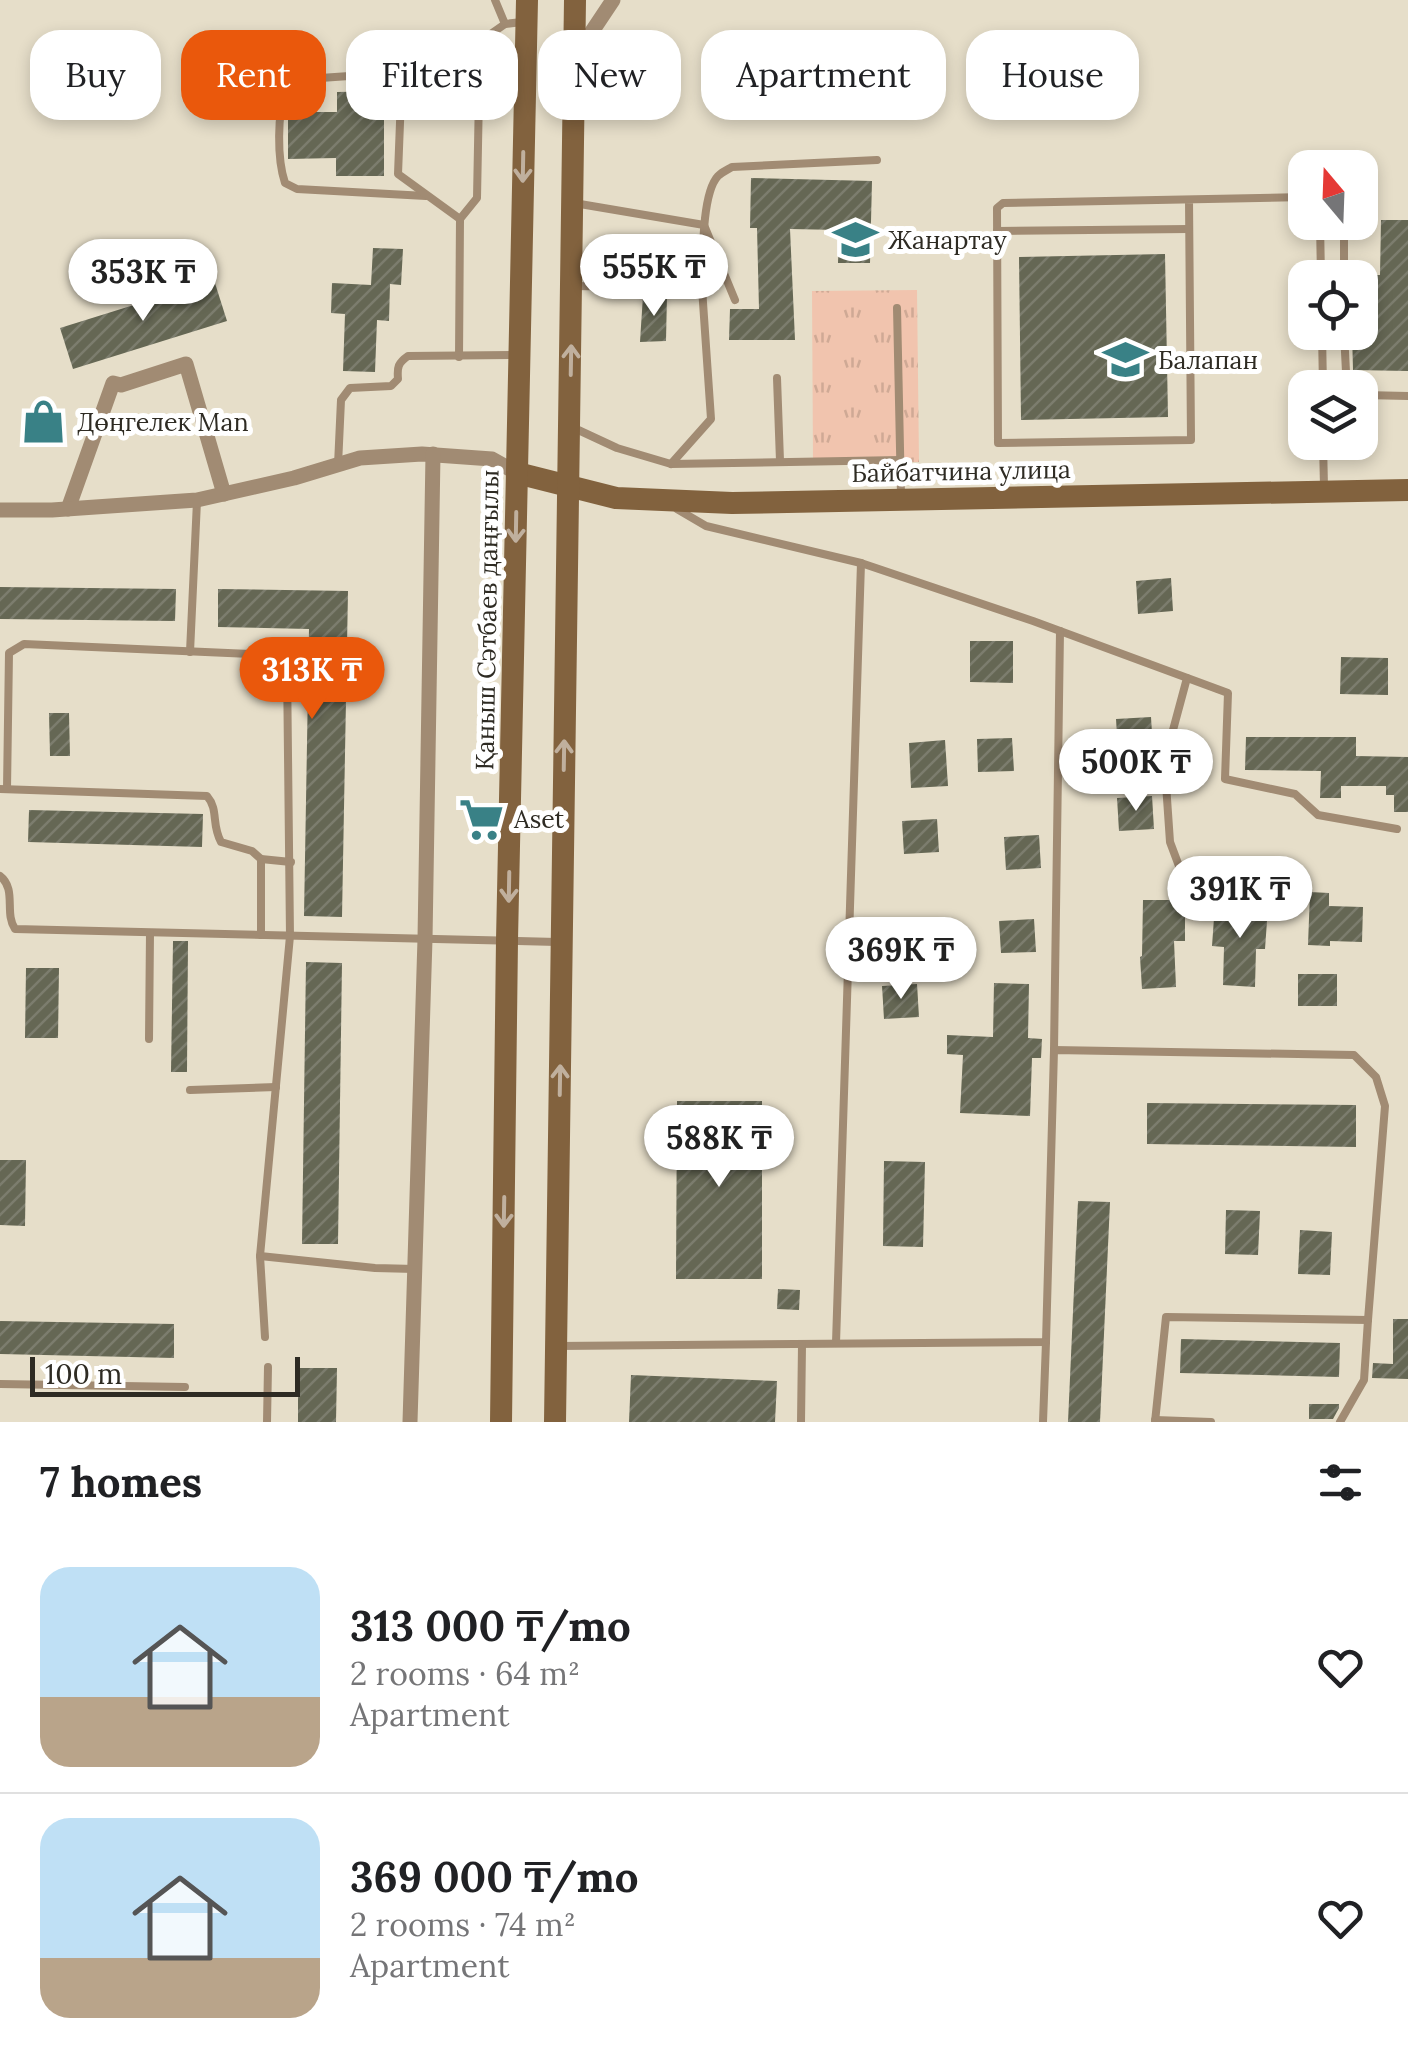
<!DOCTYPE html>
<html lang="en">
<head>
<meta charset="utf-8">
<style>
	:root { --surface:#fff; --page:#f6f6f6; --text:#202124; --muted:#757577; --line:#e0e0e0; --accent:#ea580c }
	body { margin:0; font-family:Lora,serif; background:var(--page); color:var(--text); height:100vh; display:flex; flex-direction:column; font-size:38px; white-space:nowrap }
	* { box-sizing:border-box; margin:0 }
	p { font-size:32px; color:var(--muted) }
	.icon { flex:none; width:55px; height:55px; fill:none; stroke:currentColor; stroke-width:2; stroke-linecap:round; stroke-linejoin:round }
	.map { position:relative; height:1422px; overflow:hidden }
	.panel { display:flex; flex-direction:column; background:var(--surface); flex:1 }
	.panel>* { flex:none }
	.top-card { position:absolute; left:30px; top:30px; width:1350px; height:90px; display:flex; gap:20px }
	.needle { width:65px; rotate:341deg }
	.tools { position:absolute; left:1288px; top:150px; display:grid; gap:20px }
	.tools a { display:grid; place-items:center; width:90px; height:90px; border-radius:20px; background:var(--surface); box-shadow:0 5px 15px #0003; font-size:50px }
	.scale { position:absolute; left:30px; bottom:25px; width:270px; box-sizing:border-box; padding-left:10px; border:5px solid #2e2b23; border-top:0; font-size:28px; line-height:35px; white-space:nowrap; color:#2e2b23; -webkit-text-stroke:8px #fff; paint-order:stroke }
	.price { position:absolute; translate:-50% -85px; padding:0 22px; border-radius:35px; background:#fff; color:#222; font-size:32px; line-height:65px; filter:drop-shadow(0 2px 5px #0008) }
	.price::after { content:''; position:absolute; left:50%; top:60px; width:30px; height:22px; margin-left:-15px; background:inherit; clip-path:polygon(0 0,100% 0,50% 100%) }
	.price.current { background:var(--accent); color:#fff }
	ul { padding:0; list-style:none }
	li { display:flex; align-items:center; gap:30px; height:250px; padding:0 40px }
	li+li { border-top:2px solid var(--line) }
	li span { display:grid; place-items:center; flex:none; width:280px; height:200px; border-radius:30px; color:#555 }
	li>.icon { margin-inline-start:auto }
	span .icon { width:120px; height:120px; fill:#fffc; stroke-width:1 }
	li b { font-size:42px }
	h2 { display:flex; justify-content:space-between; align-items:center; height:120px; padding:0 40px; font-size:42px }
	.chip { padding:0 35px; border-radius:30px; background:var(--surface); box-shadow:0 5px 15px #0003; font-size:35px; line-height:90px }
	.chip.current { background:var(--accent); color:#fff }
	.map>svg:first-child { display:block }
	.park { fill:url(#park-tufts) }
	.building { fill:url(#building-hatch) }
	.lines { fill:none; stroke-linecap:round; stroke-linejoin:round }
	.lane { stroke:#a18b73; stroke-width:8 }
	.street { stroke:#a18b73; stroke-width:15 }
	.secondary { stroke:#82623e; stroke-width:22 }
	.oneway { stroke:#c0b09e }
	.labels { text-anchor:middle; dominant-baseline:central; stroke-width:10; stroke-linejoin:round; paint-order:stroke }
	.poi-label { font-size:25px; fill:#2e2b23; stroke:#fff; text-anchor:start }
	.street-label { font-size:25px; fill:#2e2b23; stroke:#fff }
</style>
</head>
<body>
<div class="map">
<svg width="1408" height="1422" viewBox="0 0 1408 1422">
	<defs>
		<pattern id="park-tufts" width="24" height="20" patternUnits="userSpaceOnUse" patternTransform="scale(2.5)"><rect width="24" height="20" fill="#f1c4ae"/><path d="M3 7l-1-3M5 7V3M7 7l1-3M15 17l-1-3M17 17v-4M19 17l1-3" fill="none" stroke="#cfa995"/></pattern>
		<pattern id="building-hatch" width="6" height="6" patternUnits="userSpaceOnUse" patternTransform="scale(2.5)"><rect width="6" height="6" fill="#656754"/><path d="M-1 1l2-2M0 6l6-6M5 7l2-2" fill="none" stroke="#7c7d6e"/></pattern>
	</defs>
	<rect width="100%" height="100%" fill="#e6dec9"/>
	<path class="park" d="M917,290L919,462L813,463L812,291Z"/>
	<g class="building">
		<path d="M384,91V176H336V158L288,159V112H337V92Z"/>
		<path d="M751,178L872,181L870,263H838L839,230L790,229L795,340H729L730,309H759L757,228H750Z"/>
		<path d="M1381,220H1408V371L1353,370L1352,332H1360V275H1380Z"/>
		<path d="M373,248L403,249L401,285L390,284L389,321L377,320L375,372L343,371L345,314L331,313L332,283L371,285Z"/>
		<path d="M1165,254L1168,417L1021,420L1019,257Z"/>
		<path d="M214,280L227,321L73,369L60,328Z"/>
		<path d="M643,295H667L666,341L640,342Z"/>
		<path d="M1171,578L1173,611L1138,614L1136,581Z"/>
		<path d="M0,587L176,589L175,621L0,619Z"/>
		<path d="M218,589L348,591L342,917L304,916L309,629L218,627Z"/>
		<path d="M970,641H1013V683L970,682Z"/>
		<path d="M1341,657L1388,658V695L1340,694Z"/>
		<path d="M49,713H69L70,756H50Z"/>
		<path d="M1151,717L1153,750L1118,752L1116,719Z"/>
		<path d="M1246,737H1356V756L1408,757V812H1394V795H1386V786H1341V798H1320L1321,771L1245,770Z"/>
		<path d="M1012,738L1014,771L978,772L977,739Z"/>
		<path d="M945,740L948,786L911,788L909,743Z"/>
		<path d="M1152,796L1154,829L1119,831L1117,798Z"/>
		<rect x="474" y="808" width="14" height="22"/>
		<path d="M29,810L203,814L202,847L28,842Z"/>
		<path d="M937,819L939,852L904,854L902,821Z"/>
		<path d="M1039,835L1041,868L1006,870L1004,837Z"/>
		<path d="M1310,892L1329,893V906L1363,907L1362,942L1330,941V946L1308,945Z"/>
		<path d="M1143,900H1185V941H1174L1176,987L1142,989L1140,957L1142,956Z"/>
		<path d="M1215,904L1268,907L1265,949H1256L1255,987L1223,985L1224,947L1212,946Z"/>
		<path d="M1034,919L1036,952L1001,953L999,921Z"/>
		<path d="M173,941H188L187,1072H171Z"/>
		<path d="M306,962L342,963L338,1244H302Z"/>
		<path d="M26,968H59L58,1038H25Z"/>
		<rect x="1298" y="974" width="39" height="32"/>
		<path d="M994,983L1029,984L1028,1038L1042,1039L1041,1058H1032L1030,1116L960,1113L963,1055L947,1054V1035L993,1037Z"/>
		<path d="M917,984L919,1017L884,1019L882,986Z"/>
		<path d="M677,1101H762V1279H676Z"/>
		<path d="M1147,1103L1356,1105V1147L1147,1144Z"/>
		<path d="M0,1160H26L25,1226L0,1225Z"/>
		<path d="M884,1161L925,1162L923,1247L883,1246Z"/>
		<path d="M1078,1201L1110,1202L1100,1422H1068Z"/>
		<path d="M1226,1210L1260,1211L1258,1255L1225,1254Z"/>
		<path d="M1300,1230L1332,1232L1330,1275L1298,1274Z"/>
		<path d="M778,1289L800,1290L799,1310L777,1309Z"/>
		<path d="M1393,1319H1408V1379L1372,1378L1373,1363L1393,1364Z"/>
		<path d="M0,1321L174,1324V1358L0,1354Z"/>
		<path d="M1181,1339L1340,1343L1339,1377L1180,1373Z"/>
		<path d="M298,1368H337L336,1422H298Z"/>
		<path d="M631,1375L777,1381L775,1422H629Z"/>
		<path d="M1309,1404H1339V1408L1333,1419H1309Z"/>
	</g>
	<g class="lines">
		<g class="lane">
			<path d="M495,0L505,24"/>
			<path d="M426,196L297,189L285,183C277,159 277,114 286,89L306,79L436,70"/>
			<path d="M1189,200L1191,440L998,443L997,208L1003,203L1305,197"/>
			<path d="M574,203L704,225L735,300"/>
			<path d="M460,219L477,198L480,42"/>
			<path d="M1320,222L1321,278"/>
			<path d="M997,231L1189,229"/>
			<path d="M1344,278V222"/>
			<path d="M573,286L702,288L711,419L671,464"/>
			<path d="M702,288C703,262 701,194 718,176C722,172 727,170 732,167L877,160"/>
			<path d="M897,308L901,495"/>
			<path d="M1322,332L1323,388"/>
			<path d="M1344,332L1346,372L1354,388"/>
			<path d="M459,357L460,219L398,174L401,97L505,24L522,22"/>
			<path d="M777,378L780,461"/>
			<path d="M1360,392L1363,395L1408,396"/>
			<path d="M574,428L617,448L671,464L901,460"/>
			<path d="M1323,442L1324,487"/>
			<path d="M338,465L341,400L350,388L391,386L398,379C397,367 398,363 408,356L514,355"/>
			<path d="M677,509L706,526L861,563L1033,621L1228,693L1225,779L1295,794L1318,815L1397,829"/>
			<path d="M190,652L197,501"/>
			<path d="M1187,678L1173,730L1166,784L1170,842L1182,874L1288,880"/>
			<path d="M0,789L207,796C219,810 211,824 221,842L252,851L261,859V935"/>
			<path d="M7,789L9,653L24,644L272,655L287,664L290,936L260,1256L265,1337"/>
			<path d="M261,859L291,862"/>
			<path d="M0,876C17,889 4,913 15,929L557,942"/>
			<path d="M149,1039L150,933"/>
			<path d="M1054,1050L1060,631"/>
			<path d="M190,1090L276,1087"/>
			<path d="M260,1256L375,1268L415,1269"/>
			<path d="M836,1343L861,563"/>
			<path d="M557,1346L1046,1342L1054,1050L1354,1055L1376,1077L1385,1106L1368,1320L1166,1317L1155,1422"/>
			<path d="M0,1384L185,1387"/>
			<path d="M1155,1420L1211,1422"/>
			<path d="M267,1422L268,1367"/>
			<path d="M801,1422L802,1345"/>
			<path d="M1043,1422L1046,1342"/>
			<path d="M1340,1422L1364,1380L1368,1320"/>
		</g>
		<g class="street">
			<path d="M575,57L613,0"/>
			<path d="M68,509L113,383L121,385L186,364L224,494"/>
			<path d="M0,510H52L197,500L294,478L360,458L422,454L492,459L517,473"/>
			<path d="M410,1422L425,939L433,454"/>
		</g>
		<g class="secondary">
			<path d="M517,473L616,498L732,503L1408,490"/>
			<path d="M501,1422L507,940L527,0"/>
			<path d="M555,1422L575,0"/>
		</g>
	</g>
	<defs><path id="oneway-shaft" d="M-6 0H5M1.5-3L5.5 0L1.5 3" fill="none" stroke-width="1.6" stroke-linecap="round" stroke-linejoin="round" transform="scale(2.5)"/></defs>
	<g class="oneway">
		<use href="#oneway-shaft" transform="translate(523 167) rotate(91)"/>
		<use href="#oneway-shaft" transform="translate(571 360) rotate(-89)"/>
		<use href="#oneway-shaft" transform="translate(516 527) rotate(91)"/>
		<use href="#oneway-shaft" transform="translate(564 755) rotate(-89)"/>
		<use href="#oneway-shaft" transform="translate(509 887) rotate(91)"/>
		<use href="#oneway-shaft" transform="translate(560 1080) rotate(-89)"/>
		<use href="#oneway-shaft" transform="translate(504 1212) rotate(91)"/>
	</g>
	<defs>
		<symbol id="school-bare" viewBox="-9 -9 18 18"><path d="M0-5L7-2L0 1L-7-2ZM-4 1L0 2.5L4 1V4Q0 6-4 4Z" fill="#398186" stroke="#fff" stroke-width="2.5" paint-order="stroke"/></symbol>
		<symbol id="shop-bare" viewBox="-9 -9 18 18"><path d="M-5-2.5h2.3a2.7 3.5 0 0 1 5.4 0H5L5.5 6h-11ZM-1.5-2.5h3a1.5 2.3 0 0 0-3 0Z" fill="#398186" stroke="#fff" stroke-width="2.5" paint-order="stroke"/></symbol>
		<symbol id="supermarket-bare" viewBox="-9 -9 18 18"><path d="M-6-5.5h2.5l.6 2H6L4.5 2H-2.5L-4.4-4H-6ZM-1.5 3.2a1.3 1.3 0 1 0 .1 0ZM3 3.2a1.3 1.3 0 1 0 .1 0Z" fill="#398186" stroke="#fff" stroke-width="2.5" paint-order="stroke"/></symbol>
	</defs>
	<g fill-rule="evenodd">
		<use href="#school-bare" x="824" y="208" width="63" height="63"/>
		<use href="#school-bare" x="1094" y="328" width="63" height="63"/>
		<use href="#shop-bare" x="12" y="390" width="63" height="63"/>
		<use href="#supermarket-bare" x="450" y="788" width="63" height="63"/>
	</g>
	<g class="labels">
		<g class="poi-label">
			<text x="888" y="240">Жанартау</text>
			<text x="1158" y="360">Балапан</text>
			<text x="77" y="422">Дөңгелек Man</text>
			<text x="514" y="819">Aset</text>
		</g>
		<g class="street-label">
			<text transform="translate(961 471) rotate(-1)">Байбатчина улица</text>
			<text transform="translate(487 620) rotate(-89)">Қаныш Сәтбаев даңғылы</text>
		</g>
	</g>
</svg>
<div class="tools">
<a><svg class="needle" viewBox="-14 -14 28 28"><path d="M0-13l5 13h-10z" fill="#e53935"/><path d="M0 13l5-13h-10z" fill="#757577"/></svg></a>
<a><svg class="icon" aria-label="locate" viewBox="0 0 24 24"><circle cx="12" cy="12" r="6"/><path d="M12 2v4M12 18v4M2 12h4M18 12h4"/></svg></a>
<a><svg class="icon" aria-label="layers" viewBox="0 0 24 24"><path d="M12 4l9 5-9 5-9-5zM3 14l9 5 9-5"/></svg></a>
</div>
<div class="scale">100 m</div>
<b class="price" style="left:654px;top:319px">555K ₸</b>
<b class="price" style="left:143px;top:324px">353K ₸</b>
<b class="price current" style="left:312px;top:722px">313K ₸</b>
<b class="price" style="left:1136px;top:814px">500K ₸</b>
<b class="price" style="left:1240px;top:941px">391K ₸</b>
<b class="price" style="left:901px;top:1002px">369K ₸</b>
<b class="price" style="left:719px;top:1190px">588K ₸</b>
<div class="top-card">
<a class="chip">Buy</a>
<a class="chip current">Rent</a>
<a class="chip">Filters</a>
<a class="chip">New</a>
<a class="chip">Apartment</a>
<a class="chip">House</a>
</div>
</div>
<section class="panel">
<h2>7 homes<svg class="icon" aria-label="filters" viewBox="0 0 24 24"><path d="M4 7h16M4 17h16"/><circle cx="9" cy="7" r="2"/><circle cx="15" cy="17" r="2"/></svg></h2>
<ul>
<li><span style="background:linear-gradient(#bfe0f5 65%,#b9a48a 0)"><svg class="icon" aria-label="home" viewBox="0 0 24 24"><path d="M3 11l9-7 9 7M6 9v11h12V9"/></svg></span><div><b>313 000 ₸/mo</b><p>2 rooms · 64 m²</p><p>Apartment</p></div><svg class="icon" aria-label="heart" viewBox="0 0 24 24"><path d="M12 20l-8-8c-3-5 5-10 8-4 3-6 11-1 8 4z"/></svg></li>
<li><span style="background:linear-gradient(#bfe0f5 70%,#b9a48a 0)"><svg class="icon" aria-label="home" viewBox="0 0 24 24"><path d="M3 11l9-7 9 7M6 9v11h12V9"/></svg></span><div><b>369 000 ₸/mo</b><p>2 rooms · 74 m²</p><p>Apartment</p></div><svg class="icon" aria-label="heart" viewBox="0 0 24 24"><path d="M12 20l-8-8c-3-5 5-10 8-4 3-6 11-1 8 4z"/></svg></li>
</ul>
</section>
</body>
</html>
